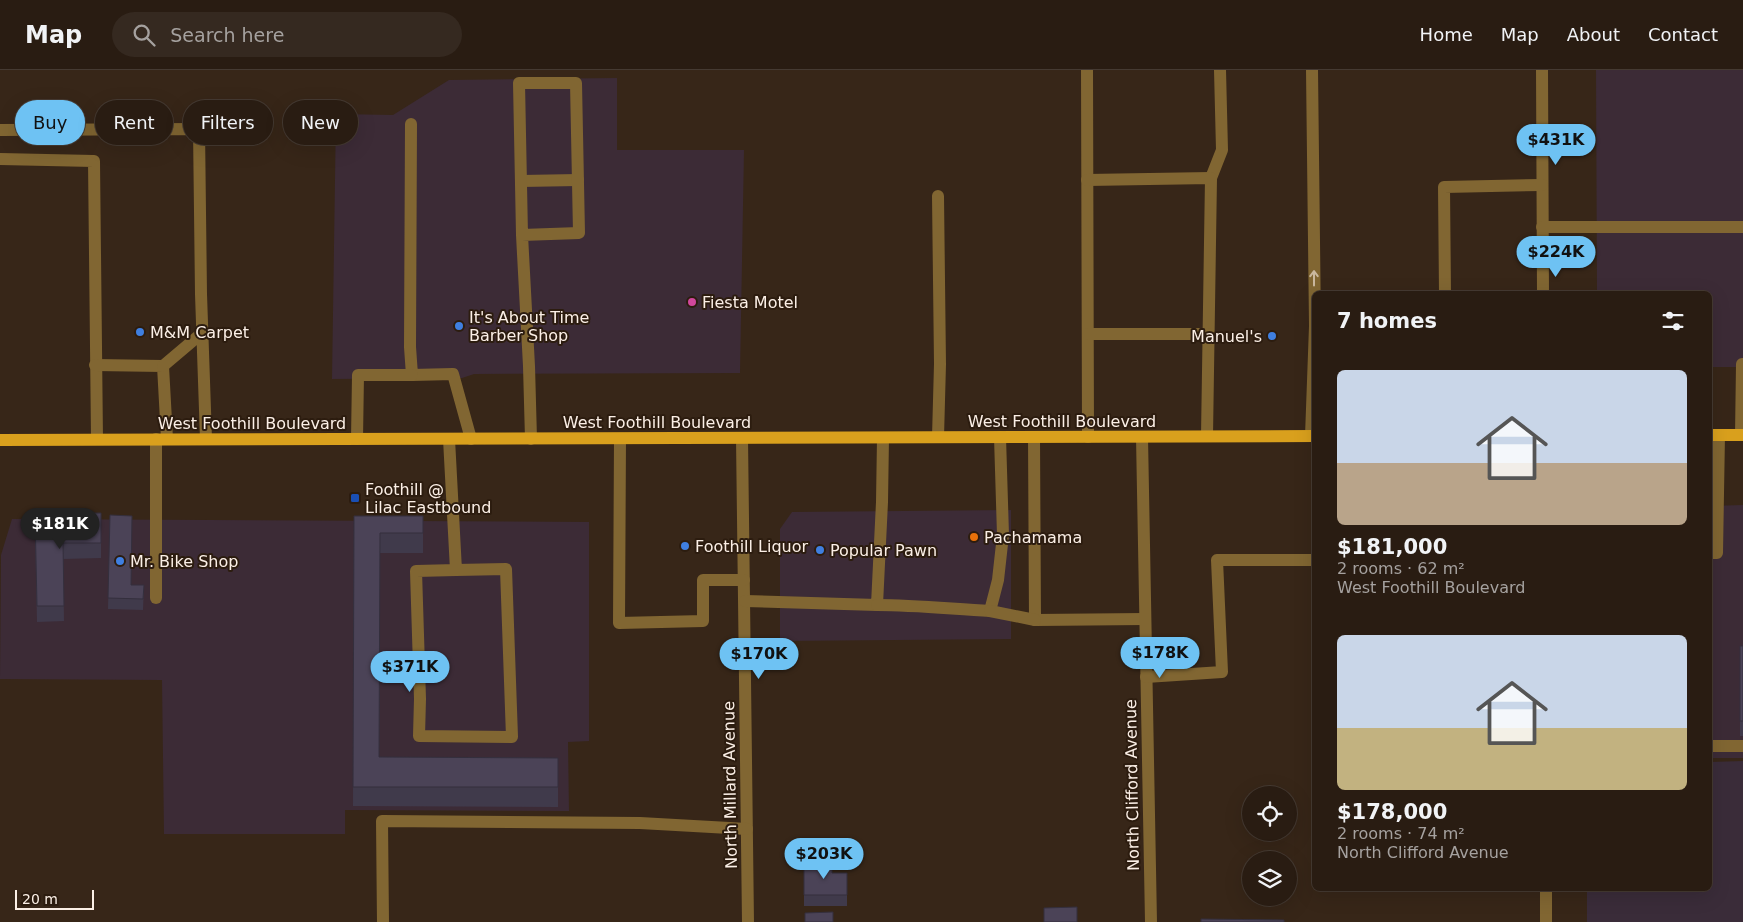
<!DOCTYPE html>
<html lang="en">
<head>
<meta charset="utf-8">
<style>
	:root { --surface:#291c12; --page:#352920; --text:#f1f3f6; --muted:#a5a19f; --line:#453a32; --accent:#6ec2f3 }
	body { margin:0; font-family:"DejaVu Sans",sans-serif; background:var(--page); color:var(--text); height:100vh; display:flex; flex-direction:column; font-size:19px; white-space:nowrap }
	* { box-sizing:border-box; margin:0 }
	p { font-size:16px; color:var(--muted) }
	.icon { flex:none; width:28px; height:28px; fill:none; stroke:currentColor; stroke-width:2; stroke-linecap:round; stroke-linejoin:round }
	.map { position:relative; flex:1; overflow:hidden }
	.sheet { position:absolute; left:1312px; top:221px; width:400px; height:600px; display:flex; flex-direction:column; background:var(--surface); border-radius:8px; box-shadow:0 5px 20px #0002,0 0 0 1px var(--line) }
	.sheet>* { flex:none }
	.guide { position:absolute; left:15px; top:30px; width:475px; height:45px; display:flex; gap:10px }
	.fabs { position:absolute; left:1242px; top:716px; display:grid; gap:10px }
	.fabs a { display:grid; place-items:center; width:55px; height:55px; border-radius:50%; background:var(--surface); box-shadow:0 5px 20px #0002,0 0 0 1px var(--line); font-size:25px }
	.scale { position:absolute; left:15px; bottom:12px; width:79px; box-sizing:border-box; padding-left:5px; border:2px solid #fbefe6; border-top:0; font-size:14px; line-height:18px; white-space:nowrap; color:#fbefe6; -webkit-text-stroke:4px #2c1c0f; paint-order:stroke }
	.price { position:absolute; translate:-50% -42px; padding:0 11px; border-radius:18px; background:var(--accent); color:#111; font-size:16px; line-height:32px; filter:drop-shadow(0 1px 2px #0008) }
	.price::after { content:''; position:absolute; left:50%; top:30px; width:15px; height:11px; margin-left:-8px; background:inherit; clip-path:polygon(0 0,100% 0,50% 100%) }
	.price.active { background:#222; color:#fff }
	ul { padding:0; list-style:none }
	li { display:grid; align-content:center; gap:10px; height:265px; padding:0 25px }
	li span { display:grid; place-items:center; height:155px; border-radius:8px; color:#555 }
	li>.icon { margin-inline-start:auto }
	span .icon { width:90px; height:90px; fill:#fffc; stroke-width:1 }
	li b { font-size:21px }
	h2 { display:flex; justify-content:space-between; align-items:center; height:60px; padding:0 25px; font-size:21px }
	.tag { padding:0 18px; border-radius:22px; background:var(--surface); box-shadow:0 5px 20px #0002,0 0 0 1px var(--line); font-size:18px; line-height:45px }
	.tag.active { background:var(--accent); color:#111 }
	header { display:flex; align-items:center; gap:30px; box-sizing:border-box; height:70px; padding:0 25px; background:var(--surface); border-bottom:1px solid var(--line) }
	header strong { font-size:24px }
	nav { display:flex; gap:28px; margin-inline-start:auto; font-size:18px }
	.search { width:350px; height:45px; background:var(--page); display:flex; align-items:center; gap:12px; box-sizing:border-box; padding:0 18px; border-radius:28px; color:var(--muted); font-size:19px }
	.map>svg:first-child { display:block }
	.commercial { fill:#3c2b36 }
	.education { fill:#3a2c39 }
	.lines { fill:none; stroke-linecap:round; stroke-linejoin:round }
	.minor { stroke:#816632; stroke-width:12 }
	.major { stroke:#d9a01d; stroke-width:12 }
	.wall { fill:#403a4b }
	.building { fill:#4b4357; stroke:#342f3d }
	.oneway { stroke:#cab89e }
	.hotel-dot { fill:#d1479c; stroke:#2c1c0f; stroke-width:2 }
	.shop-dot { fill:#3f7fe0; stroke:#2c1c0f; stroke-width:2 }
	.transit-dot { fill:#1a4fb4; stroke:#2c1c0f; stroke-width:2 }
	.food-dot { fill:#e8710a; stroke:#2c1c0f; stroke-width:2 }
	.labels { text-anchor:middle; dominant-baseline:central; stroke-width:4; stroke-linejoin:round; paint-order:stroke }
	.poi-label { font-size:16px; fill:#fbefe6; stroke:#2c1c0f; text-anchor:start }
	.street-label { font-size:16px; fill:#fbefe6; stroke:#2c1c0f }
</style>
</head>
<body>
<header>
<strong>Map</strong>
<div class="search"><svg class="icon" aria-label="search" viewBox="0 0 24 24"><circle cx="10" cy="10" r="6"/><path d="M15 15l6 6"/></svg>Search here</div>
<nav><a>Home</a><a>Map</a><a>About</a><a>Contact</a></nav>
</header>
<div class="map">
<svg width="1743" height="852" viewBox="0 0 1743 852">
	<rect width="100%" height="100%" fill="#372618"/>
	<g class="commercial">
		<path d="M1596,0H1743V297H1710V224H1597Z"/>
		<path d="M617,8V80H744L740,303L474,304L462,308L332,309L336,44L393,45L449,10Z"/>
		<path d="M1743,435V688H1710V436Z"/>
		<path d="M1011,440V569L780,571V459L792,442Z"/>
		<path d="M12,449L589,452V671L568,672L569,741L345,740V764H164L162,610L0,609L1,485Z"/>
	</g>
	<path class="education" d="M1743,691V852H1587V819H1710V692Z"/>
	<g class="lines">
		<g class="minor">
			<path d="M1087,0L1088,367"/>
			<path d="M1542,0L1543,224"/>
			<path d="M411,54L410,277L412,305L453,304L471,369"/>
			<path d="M0,60L199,59L201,224L206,369"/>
			<path d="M0,89L94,91L97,369"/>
			<path d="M1211,108L1222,80L1220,0"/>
			<path d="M1087,110L1211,108L1207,366"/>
			<path d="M521,111L578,110"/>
			<path d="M938,126L940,294L938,367"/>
			<path d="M1542,157H1743"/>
			<path d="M522,165L519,13H576L579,163L522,165L529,296L531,369"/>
			<path d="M1445,224L1444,117L1542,115"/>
			<path d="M1088,264H1208"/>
			<path d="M95,295L163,296L167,369"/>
			<path d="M163,296L202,263"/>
			<path d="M1741,365L1742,294"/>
			<path d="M1311,366L1315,256L1312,0"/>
			<path d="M1034,367L1035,550L1145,549"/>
			<path d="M1142,367L1151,852"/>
			<path d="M742,368L748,852"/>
			<path d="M156,369V528"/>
			<path d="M357,369L358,305H412"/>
			<path d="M449,369L456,500L416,501L420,629L419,666L512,667L506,499L456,500"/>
			<path d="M620,369L619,553L703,551V510H744"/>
			<path d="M1710,483H1717L1719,365"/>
			<path d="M745,531L877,535L882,432L883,368"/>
			<path d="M877,535C915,535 952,539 990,541L998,510L1003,465L1000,367"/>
			<path d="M990,541L1035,550"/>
			<path d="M1146,607L1222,602L1217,490H1315"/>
			<path d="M1710,676H1743"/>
			<path d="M1546,819V852"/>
			<path d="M383,852L382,751L640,753L747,759"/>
		</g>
		<g class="major">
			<path d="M1710,365H1743"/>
			<path d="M0,370L1315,366"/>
		</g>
	</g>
	<g class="wall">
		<path d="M101,443V488L63,489L64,551L37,552L35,459Z"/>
		<path d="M110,445L131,515H144L143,540L108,539Z"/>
		<path d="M354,446H423V483H380L379,687L558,688V737L353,736Z"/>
		<rect x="1740" y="576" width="3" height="90"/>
		<path d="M804,791L832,803H847V836H804Z"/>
	</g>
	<g class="building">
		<path d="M101,443V473H63L64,536H37L35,444Z"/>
		<path d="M110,445L132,446L131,515H144L143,529L108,528Z"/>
		<path d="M354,446H423V463H380L379,687L558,688V717H353Z"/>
		<rect x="1740" y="576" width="3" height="75"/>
		<path d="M804,791H832V803H847V825H804Z"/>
		<path d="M1077,837V852H1044V838Z"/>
		<path d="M833,842V852H805V843Z"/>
		<path d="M1201,849L1284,850V852H1201Z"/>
	</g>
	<defs><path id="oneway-shaft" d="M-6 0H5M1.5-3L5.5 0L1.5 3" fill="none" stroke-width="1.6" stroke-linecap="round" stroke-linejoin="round" transform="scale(1.25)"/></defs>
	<use class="oneway" href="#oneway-shaft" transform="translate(1314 208) rotate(-90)"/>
	<circle class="hotel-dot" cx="692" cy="232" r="5"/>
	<g class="shop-dot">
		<circle cx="459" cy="256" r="5"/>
		<circle cx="140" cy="262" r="5"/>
		<circle cx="1272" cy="266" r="5"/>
		<circle cx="685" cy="476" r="5"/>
		<circle cx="820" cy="480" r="5"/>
		<circle cx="120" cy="491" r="5"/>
	</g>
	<rect class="transit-dot" x="350" y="423" width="10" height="10" rx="2.5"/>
	<circle class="food-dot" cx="974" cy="467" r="5"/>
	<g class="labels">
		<g class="poi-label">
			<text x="702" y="232">Fiesta Motel</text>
			<text x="469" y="247">It's About Time<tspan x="469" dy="18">Barber Shop</tspan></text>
			<text x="150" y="262">M&amp;M Carpet</text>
			<text x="1262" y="266" text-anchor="end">Manuel's</text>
			<text x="365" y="419">Foothill @<tspan x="365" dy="18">Lilac Eastbound</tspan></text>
			<text x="984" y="467">Pachamama</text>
			<text x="695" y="476">Foothill Liquor</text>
			<text x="830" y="480">Popular Pawn</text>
			<text x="130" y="491">Mr. Bike Shop</text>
		</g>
		<g class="street-label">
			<text x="1062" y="351">West Foothill Boulevard</text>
			<text x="657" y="352">West Foothill Boulevard</text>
			<text x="252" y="353">West Foothill Boulevard</text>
			<text transform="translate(730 715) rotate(-91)">North Millard Avenue</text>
			<text transform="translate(1132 715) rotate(-91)">North Clifford Avenue</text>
		</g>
	</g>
</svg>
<div class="fabs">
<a><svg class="icon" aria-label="locate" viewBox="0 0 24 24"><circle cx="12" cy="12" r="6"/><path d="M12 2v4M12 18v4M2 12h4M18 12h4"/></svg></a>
<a><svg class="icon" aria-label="layers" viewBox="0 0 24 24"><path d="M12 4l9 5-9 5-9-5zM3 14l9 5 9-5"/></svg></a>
</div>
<div class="scale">20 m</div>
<b class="price" style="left:1556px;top:96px">$431K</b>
<b class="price" style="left:1556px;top:208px">$224K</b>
<b class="price active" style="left:60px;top:480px">$181K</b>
<b class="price" style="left:1160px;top:609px">$178K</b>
<b class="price" style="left:759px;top:610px">$170K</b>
<b class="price" style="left:410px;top:623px">$371K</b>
<b class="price" style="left:824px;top:810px">$203K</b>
<div class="guide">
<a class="tag active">Buy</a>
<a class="tag">Rent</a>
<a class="tag">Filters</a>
<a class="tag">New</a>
</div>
<section class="sheet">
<h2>7 homes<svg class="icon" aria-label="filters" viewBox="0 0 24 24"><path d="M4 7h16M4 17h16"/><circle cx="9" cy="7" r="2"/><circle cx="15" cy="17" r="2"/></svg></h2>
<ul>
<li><span style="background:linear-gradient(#c9d6e8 60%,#b9a48a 0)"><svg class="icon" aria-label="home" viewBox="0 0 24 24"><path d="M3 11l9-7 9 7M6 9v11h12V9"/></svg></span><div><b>$181,000</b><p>2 rooms · 62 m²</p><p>West Foothill Boulevard</p></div></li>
<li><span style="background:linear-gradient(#c9d6e8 60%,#c2b280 0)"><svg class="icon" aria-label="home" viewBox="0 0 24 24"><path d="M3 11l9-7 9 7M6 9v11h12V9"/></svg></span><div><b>$178,000</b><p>2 rooms · 74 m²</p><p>North Clifford Avenue</p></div></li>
</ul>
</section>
</div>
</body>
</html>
